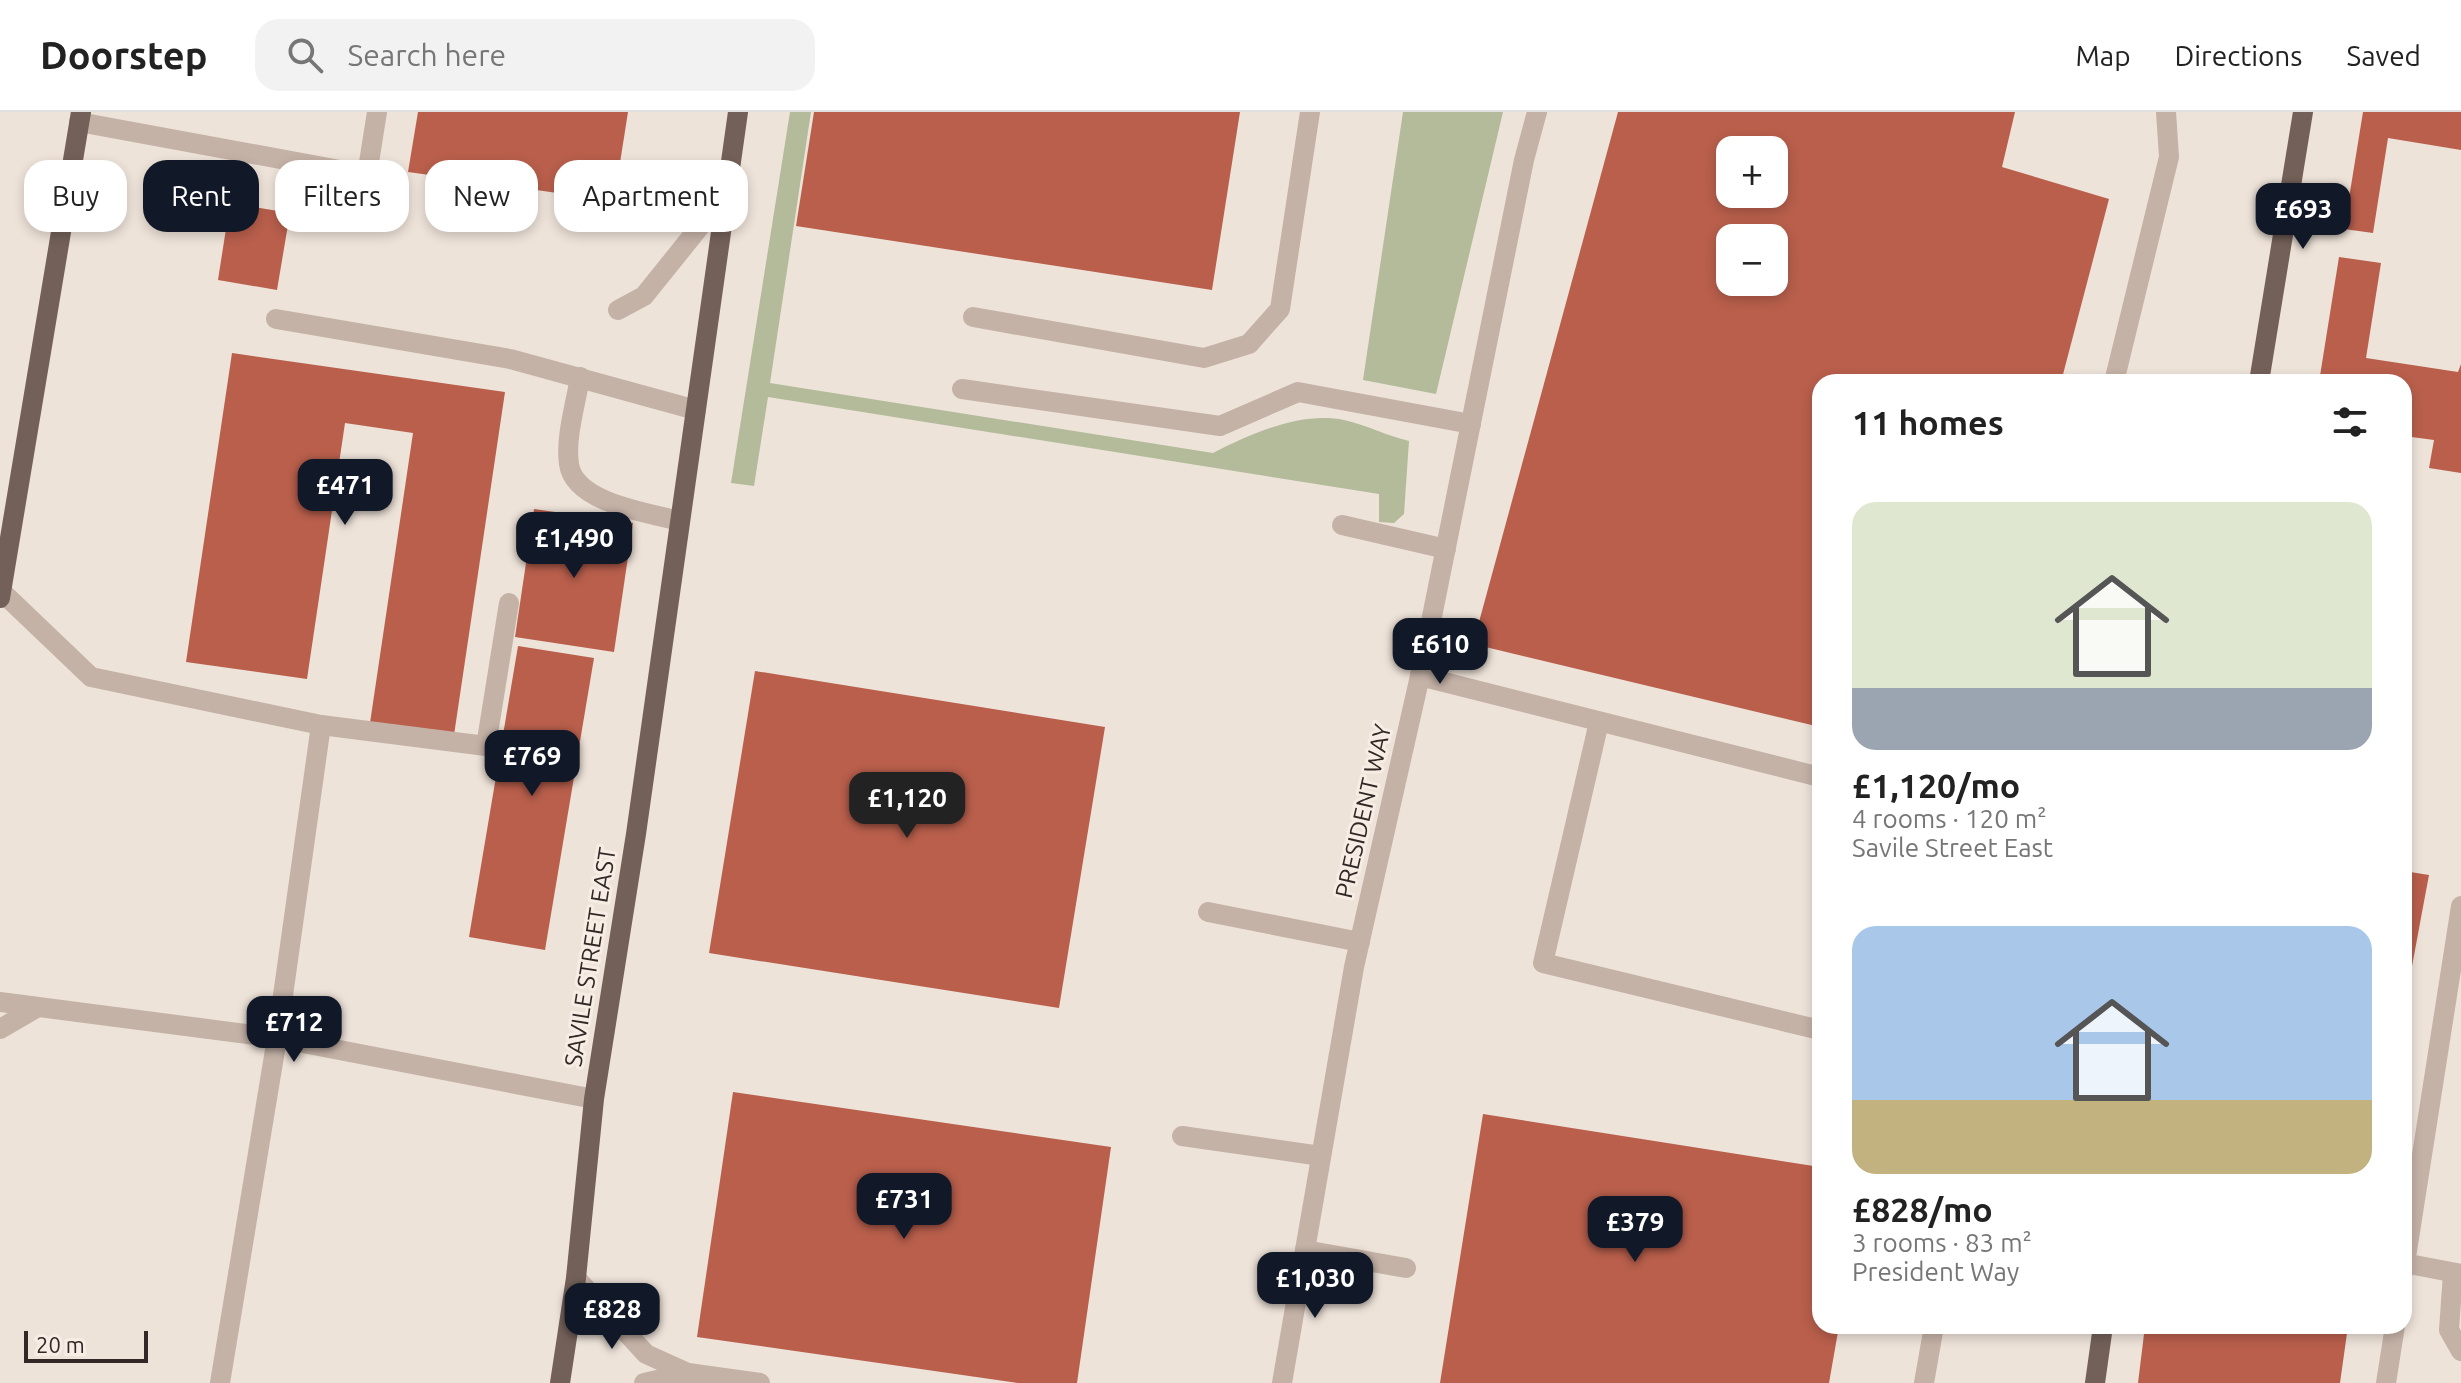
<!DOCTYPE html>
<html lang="en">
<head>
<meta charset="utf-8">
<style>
	:root { --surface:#fff; --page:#f2f2f2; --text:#222; --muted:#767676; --line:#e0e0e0; --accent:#111827 }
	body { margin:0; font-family:Ubuntu,sans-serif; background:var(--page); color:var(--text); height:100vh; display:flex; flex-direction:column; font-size:30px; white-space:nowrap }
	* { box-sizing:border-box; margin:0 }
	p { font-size:26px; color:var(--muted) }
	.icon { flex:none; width:44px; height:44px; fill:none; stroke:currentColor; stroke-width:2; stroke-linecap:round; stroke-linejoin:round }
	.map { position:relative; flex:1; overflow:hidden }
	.sheet { position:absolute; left:1812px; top:262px; width:600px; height:960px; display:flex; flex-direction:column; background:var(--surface); border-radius:24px; box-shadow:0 4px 12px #0003 }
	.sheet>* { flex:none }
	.hud { position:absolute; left:24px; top:48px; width:760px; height:72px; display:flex; gap:16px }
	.tools { position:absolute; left:1716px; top:24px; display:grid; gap:16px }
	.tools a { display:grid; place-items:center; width:72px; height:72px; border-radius:16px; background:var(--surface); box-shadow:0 4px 12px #0003; font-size:40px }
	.scale { position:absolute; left:24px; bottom:20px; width:124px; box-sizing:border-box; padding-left:8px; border:4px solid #322927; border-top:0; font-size:22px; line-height:28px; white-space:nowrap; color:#322927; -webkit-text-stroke:6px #f7ede5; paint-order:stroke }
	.price { position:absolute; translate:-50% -68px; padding:0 18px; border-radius:16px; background:var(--accent); color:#fff; font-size:26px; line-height:52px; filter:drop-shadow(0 2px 4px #0008) }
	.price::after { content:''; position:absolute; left:50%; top:48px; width:24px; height:18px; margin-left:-12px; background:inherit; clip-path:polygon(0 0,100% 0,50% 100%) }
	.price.on { background:#222; color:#fff }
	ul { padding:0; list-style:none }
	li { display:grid; align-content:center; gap:16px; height:424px; padding:0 40px }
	li span { display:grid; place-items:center; height:248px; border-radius:24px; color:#555 }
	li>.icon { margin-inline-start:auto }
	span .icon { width:144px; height:144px; fill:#fffc; stroke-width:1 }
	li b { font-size:34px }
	h2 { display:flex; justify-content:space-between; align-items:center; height:96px; padding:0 40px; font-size:34px }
	.pill { padding:0 28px; border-radius:24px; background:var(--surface); box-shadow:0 4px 12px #0003; font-size:28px; line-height:72px }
	.pill.on { background:var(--accent); color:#fff }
	header { display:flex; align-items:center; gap:48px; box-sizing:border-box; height:112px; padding:0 40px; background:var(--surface); border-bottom:2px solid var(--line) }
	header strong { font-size:38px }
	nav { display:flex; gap:44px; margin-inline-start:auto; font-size:28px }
	.search { width:560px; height:72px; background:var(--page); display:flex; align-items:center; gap:20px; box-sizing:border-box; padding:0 28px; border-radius:24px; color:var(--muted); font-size:30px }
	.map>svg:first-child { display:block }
	.green { fill:#b3bb9b }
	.building { fill:#b95f4c; fill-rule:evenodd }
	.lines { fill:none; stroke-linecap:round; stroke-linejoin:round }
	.minor { stroke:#c5b2a7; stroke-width:20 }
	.major { stroke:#736059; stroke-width:20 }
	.labels { text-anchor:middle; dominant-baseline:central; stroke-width:6; stroke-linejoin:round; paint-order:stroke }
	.street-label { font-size:24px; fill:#322927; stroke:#f7ede5 }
</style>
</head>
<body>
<header>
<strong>Doorstep</strong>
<div class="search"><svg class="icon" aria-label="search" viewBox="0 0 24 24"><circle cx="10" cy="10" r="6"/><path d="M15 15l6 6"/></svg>Search here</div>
<nav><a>Map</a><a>Directions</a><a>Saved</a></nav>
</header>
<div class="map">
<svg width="2461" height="1271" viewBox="0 0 2461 1271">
	<rect width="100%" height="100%" fill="#eee3d9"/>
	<g class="green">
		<path d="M790,0H811L770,271L1213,341C1251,322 1300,299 1344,308C1367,313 1387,324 1409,329L1404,402L1394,411L1379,410V382L768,285L754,374L731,371Z"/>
		<path d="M1403,0H1503L1436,282L1363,268Z"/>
	</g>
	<g class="building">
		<path d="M418,0H628L614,89L408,60Z"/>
		<path d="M814,0H1240L1212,178L796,114Z"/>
		<path d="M1618,0H2015L2002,55L2109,87L2061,270H1820V615L1473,532ZM1730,38H1774V82H1730ZM1730,126H1774V170H1730Z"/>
		<path d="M2363,0H2461V38L2388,26L2373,121L2344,117Z"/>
		<path d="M230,91L290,101L277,178L218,168Z"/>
		<path d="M2339,145L2381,151L2366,246L2458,260L2461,252V361L2429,356L2434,328L2404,324V270H2319Z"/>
		<path d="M232,241L505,280L454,623L370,611L413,321L345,311L307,567L186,550Z"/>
		<path d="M534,397L633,411L614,540L515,525Z"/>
		<path d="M518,534L594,546L545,838L469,825Z"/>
		<path d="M755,559L1105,615L1059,896L709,841Z"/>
		<path d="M2404,759L2429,763L2409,870L2404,869Z"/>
		<path d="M733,980L1111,1035L1077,1271H1018L697,1225Z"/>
		<path d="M1483,1002L1820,1055V1214H1839L1829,1271H1440Z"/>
		<path d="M2145,1214H2348L2340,1271H2138Z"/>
	</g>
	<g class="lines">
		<g class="minor">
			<path d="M79,10L367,63L377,0"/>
			<path d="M618,198L644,184L726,82"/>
			<path d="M973,205L1204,246L1249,232L1280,197L1310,0"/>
			<path d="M276,207L510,247L696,298"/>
			<path d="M580,265C576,291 565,326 569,352C574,391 649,401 680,409"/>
			<path d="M2114,270L2169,45L2166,0"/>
			<path d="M962,277L1220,314L1298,280L1471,312"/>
			<path d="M1342,413L1446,437"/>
			<path d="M1,479L91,565L321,613L486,634L509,491"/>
			<path d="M1420,564L1820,665"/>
			<path d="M1599,610L1543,851L1820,918"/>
			<path d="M1208,800L1360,830"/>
			<path d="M0,890L277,926L594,987"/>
			<path d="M0,917L36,896"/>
			<path d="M1182,1024L1321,1044"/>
			<path d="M1305,1138L1406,1156"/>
			<path d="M2404,1151L2461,1162"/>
			<path d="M2404,1158L2461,794"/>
			<path d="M2453,1161L2449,1218L2461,1239"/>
			<path d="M576,1166L646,1242L688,1261L760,1271"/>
			<path d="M220,1271L277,926L321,613"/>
			<path d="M644,1271L688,1261"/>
			<path d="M1282,1271L1354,855L1420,564L1524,48L1537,0"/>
			<path d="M1924,1271L1934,1214"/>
			<path d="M2386,1271L2395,1214"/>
		</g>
		<g class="major">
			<path d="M2259,270L2303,0"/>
			<path d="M0,486L81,0"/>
			<path d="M560,1271L576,1166L594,987L636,722L738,0"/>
			<path d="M2095,1271L2103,1214"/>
		</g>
	</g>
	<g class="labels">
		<g class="street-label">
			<text transform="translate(1363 699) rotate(-77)">PRESIDENT WAY</text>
			<text transform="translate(590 845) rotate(-81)">SAVILE STREET EAST</text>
		</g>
	</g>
</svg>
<div class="tools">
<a>+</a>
<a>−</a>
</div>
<div class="scale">20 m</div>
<b class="price" style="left:2303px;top:139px">£693</b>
<b class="price" style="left:345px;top:415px">£471</b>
<b class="price" style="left:574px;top:468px">£1,490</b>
<b class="price" style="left:1440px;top:574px">£610</b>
<b class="price" style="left:532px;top:686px">£769</b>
<b class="price on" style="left:907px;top:728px">£1,120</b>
<b class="price" style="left:294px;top:952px">£712</b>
<b class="price" style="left:904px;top:1129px">£731</b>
<b class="price" style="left:1635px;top:1152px">£379</b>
<b class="price" style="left:1315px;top:1208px">£1,030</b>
<b class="price" style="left:612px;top:1239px">£828</b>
<div class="hud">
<a class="pill">Buy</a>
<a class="pill on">Rent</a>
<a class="pill">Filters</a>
<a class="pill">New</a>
<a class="pill">Apartment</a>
</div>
<section class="sheet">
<h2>11 homes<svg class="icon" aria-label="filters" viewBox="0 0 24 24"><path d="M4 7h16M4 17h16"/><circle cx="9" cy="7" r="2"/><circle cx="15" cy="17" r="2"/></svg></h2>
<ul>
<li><span style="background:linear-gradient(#dfe7d0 75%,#9aa5b1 0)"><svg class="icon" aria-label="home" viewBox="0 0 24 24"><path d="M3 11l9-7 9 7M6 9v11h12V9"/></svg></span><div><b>£1,120/mo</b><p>4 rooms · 120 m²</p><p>Savile Street East</p></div></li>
<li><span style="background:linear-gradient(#a9c7e8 70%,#c2b280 0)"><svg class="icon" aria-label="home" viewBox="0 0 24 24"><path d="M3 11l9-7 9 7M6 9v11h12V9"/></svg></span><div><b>£828/mo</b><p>3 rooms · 83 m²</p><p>President Way</p></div></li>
</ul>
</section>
</div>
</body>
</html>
